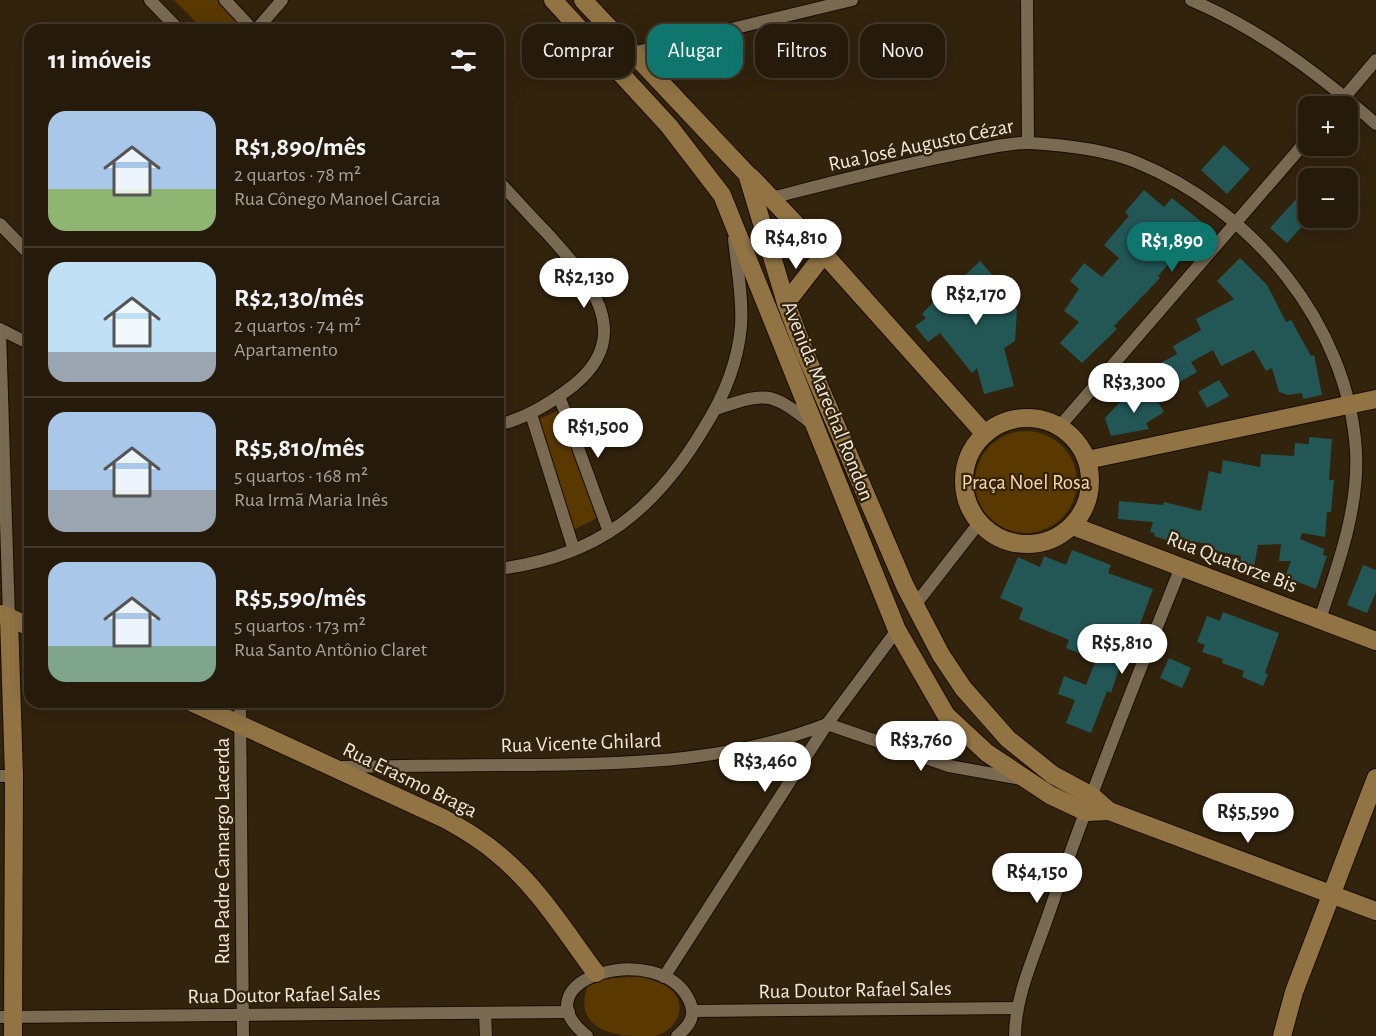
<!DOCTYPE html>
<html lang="pt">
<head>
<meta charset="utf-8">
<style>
	:root { --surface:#261a0a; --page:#2e2313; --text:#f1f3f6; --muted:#a4a19c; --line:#42382b; --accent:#0f766e }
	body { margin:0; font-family:"Alegreya Sans",sans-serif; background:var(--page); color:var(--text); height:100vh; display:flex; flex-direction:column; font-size:22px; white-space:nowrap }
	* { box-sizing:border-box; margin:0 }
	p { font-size:20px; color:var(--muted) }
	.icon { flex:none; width:33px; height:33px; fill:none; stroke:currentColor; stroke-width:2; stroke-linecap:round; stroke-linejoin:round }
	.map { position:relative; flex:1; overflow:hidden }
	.panel { position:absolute; left:24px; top:24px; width:480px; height:684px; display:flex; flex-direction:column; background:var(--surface); border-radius:18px; box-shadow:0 6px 24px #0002,0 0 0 2px var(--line) }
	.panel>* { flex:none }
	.hud { position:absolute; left:522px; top:24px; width:570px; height:54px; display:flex; gap:12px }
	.tools { position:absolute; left:1298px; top:96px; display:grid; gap:12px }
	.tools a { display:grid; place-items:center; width:60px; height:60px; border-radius:12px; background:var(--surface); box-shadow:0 6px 24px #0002,0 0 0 2px var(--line); font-size:30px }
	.price { position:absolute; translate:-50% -51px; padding:0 14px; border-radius:21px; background:#fff; color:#222; font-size:20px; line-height:39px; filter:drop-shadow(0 2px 3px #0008) }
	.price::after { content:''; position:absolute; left:50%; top:36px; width:18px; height:14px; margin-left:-9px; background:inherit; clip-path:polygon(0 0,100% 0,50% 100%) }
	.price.on { background:var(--accent); color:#fff }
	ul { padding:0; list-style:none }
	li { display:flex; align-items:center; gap:18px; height:150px; padding:0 24px }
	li+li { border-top:2px solid var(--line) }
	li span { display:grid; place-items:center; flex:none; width:168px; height:120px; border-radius:18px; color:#555 }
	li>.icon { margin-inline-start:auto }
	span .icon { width:72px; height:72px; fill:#fffc; stroke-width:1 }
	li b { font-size:26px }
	h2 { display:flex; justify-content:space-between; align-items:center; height:72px; padding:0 24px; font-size:26px }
	.tag { padding:0 21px; border-radius:18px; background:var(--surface); box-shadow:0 6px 24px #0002,0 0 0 2px var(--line); font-size:21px; line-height:54px }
	.tag.on { background:var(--accent); color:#fff }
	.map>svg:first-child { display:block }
	.green { fill:#593900 }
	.building { fill:#225756 }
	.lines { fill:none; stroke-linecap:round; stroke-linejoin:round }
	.street-casing { stroke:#1a0c00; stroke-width:14 }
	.secondary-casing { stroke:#1a0c00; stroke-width:20 }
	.street { stroke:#7b6a52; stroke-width:12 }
	.secondary { stroke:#927444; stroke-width:18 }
	.labels { text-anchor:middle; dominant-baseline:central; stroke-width:4.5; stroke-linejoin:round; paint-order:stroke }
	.street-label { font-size:21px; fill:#f1e7da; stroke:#32230d }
	.park-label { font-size:21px; fill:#fbd7a8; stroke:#32230d }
</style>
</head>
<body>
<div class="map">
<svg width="1376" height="1036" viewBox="0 0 1376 1036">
	<rect width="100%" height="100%" fill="#32230d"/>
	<g class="green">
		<path d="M174,0H222L246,24L240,30H204Z"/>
		<path d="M563,408L602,516L573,530L538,420Z"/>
		<circle cx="1026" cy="482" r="51"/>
		<path d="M638,976C650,979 667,983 675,994C687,1011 674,1031 655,1036C650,1036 642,1036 636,1036C606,1036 573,1023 588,986L604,979Z"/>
	</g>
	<g class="building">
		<path d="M1224,145L1250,169L1227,194L1201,170Z"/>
		<path d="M1308,186V220L1287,243L1270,228Z"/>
		<path d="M1144,190L1164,207L1172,198L1203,223L1158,276L1160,278L1114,326L1117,329L1082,363L1060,343L1079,322L1064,311L1079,289L1070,281L1084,263L1102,277L1119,258L1104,245L1129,216L1125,212Z"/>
		<path d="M1240,258L1267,285L1286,322L1291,320L1311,356L1314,355L1322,395L1303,399L1302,393L1288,395L1279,392L1272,368L1266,371L1254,350L1221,366L1213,350L1191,362L1197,372L1159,394L1147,375L1154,371L1152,368L1177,354L1173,346L1201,330L1196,319L1234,299L1217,281Z"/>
		<path d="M980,261L995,278L992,280L1017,310L1015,341L1004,348L1014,386L984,394L977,368L972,373L940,333L928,342L915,326L926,318L922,314L933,302L935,304Z"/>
		<path d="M1219,380L1229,396L1207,408L1198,392Z"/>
		<path d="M1150,389L1164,412L1146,423L1149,429L1111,436L1105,418L1119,403Z"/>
		<path d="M1309,437L1332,439L1329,480H1334L1331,512H1327L1325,537L1302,533L1300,539L1324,549L1323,555L1327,556L1316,589L1285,577L1291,561H1279L1281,544L1258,545L1253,573L1239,569L1241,556L1206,549L1207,544L1171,537L1170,541L1154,536L1155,533L1150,532L1153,522L1118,519L1119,501L1163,505L1164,502L1201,511L1209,471L1221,474L1223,460L1260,467L1261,454L1294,456L1295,443L1309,444Z"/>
		<path d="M1072,550L1111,565L1108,573L1153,589L1139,627L1136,626L1126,647L1111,693L1107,691L1091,733L1066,723L1075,700L1058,694L1064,676L1086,685L1096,660L1066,648L1069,640L1019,619L1023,608L1000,598L1018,557L1040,567L1044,556L1066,565Z"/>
		<path d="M1363,565L1376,570V592L1367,613L1347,605Z"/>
		<path d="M1223,612L1279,633L1265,673L1268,674L1263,686L1242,677L1244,671L1222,663L1223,659L1202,652L1205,645L1197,642L1207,616L1220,621Z"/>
		<path d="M1169,658L1191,668L1182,688L1160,678Z"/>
	</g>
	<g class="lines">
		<defs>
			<g id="street">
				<path d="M150,0L179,30"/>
				<path d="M225,0L253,30"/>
				<path d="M1027,0L1028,142"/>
				<path d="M1191,0C1261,30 1320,75 1376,124"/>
				<path d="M256,30L282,0"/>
				<path d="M632,53L852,0"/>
				<path d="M1337,106L1376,60"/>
				<path d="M498,181C514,197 529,215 545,231C586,276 638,333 574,385C551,403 527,418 498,425"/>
				<path d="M771,198C834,182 898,165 962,153C983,149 1009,142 1031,143C1065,145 1104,149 1136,162C1252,209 1348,324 1356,451C1359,509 1338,565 1320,619"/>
				<path d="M0,224L30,255"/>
				<path d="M0,329L30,344"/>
				<path d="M0,331L9,617"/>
				<path d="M559,396L609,532"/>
				<path d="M716,409C765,393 769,390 811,423"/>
				<path d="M531,414L574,550"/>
				<path d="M1060,426L1308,139"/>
				<path d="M498,569C596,557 654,512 704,428C723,398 738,362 741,326C743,297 737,268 734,239"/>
				<path d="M915,605L979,523"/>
				<path d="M240,702L243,1036"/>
				<path d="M338,767C404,766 469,765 535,765C638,763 730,762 827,724L949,766L1021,779"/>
				<path d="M0,776H14"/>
				<path d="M664,977L827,724L897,630"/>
				<path d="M693,1011L1017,1008"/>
				<path d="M485,1013L486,1036"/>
				<path d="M0,1017L569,1012"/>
				<path d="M587,1036C515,979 660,939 689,1000C697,1016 689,1026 677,1036"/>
				<path d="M1015,1036C1015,995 1036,952 1049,913C1089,797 1135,681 1181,567"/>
			</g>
			<g id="secondary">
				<path d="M553,0L669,126L722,195L897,630L946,715L987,753L1050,795L1086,812L1109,811L1376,911"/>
				<path d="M583,0L747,174L786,303L805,353L905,586L941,655L963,688L1008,739L1053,775L1092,796L1109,811"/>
				<path d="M751,177L824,254L984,433"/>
				<path d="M786,303L824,254"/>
				<circle cx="1027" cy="481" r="63"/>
				<path d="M1087,460L1376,399"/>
				<path d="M1073,526L1376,641"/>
				<path d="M2,614L30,627"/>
				<path d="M9,617L14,776L13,1036"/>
				<path d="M191,702L445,819C464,830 482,840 499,855C538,887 566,933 596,973"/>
				<path d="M1282,1036L1294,992L1376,778"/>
			</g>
		</defs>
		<use href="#street" class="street-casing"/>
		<use href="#secondary" class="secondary-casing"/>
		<use href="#street" class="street"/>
		<use href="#secondary" class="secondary"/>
	</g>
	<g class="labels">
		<g class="street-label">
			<text transform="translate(921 145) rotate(-12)">Rua José Augusto Cézar</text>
			<text transform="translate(828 401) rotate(68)">Avenida Marechal Rondon</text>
			<text transform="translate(1232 562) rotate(21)">Rua Quatorze Bis</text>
			<text transform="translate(581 743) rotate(-2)">Rua Vicente Ghilard</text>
			<text transform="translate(410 780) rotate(26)">Rua Erasmo Braga</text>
			<text transform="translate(222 851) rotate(-90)">Rua Padre Camargo Lacerda</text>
			<text transform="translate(855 990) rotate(-1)">Rua Doutor Rafael Sales</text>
			<text transform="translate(284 995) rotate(-1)">Rua Doutor Rafael Sales</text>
		</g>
		<g class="park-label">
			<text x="1026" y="482">Praça Noel Rosa</text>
		</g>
	</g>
</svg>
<div class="tools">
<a>+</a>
<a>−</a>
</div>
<b class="price" style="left:796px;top:270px">R$4,810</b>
<b class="price on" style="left:1172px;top:273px">R$1,890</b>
<b class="price" style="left:584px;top:309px">R$2,130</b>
<b class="price" style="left:976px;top:326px">R$2,170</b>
<b class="price" style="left:1134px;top:414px">R$3,300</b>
<b class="price" style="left:598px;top:459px">R$1,500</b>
<b class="price" style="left:1122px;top:675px">R$5,810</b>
<b class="price" style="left:921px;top:772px">R$3,760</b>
<b class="price" style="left:765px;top:793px">R$3,460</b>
<b class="price" style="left:1248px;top:844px">R$5,590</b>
<b class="price" style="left:1037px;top:904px">R$4,150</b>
<div class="hud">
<a class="tag">Comprar</a>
<a class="tag on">Alugar</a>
<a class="tag">Filtros</a>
<a class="tag">Novo</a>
</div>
<section class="panel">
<h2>11 imóveis<svg class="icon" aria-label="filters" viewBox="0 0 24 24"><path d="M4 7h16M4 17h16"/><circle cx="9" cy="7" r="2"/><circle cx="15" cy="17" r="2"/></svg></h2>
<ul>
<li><span style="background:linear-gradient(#a9c7e8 65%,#8fb573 0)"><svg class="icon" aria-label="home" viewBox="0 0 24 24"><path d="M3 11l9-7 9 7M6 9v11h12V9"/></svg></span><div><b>R$1,890/mês</b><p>2 quartos · 78 m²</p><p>Rua Cônego Manoel Garcia</p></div></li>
<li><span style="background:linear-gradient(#bfe0f5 75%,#9aa5b1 0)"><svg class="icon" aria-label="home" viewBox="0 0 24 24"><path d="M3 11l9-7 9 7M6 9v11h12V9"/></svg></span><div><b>R$2,130/mês</b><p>2 quartos · 74 m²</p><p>Apartamento</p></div></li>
<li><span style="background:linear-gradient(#a9c7e8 65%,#9aa5b1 0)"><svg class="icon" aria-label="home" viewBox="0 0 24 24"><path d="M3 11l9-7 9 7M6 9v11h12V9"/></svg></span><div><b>R$5,810/mês</b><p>5 quartos · 168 m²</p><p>Rua Irmã Maria Inês</p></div></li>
<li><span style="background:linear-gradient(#a9c7e8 70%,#7fa58c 0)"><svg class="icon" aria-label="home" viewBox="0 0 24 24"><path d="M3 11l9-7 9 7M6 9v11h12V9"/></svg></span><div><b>R$5,590/mês</b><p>5 quartos · 173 m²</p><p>Rua Santo Antônio Claret</p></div></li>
</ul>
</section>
</div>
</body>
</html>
